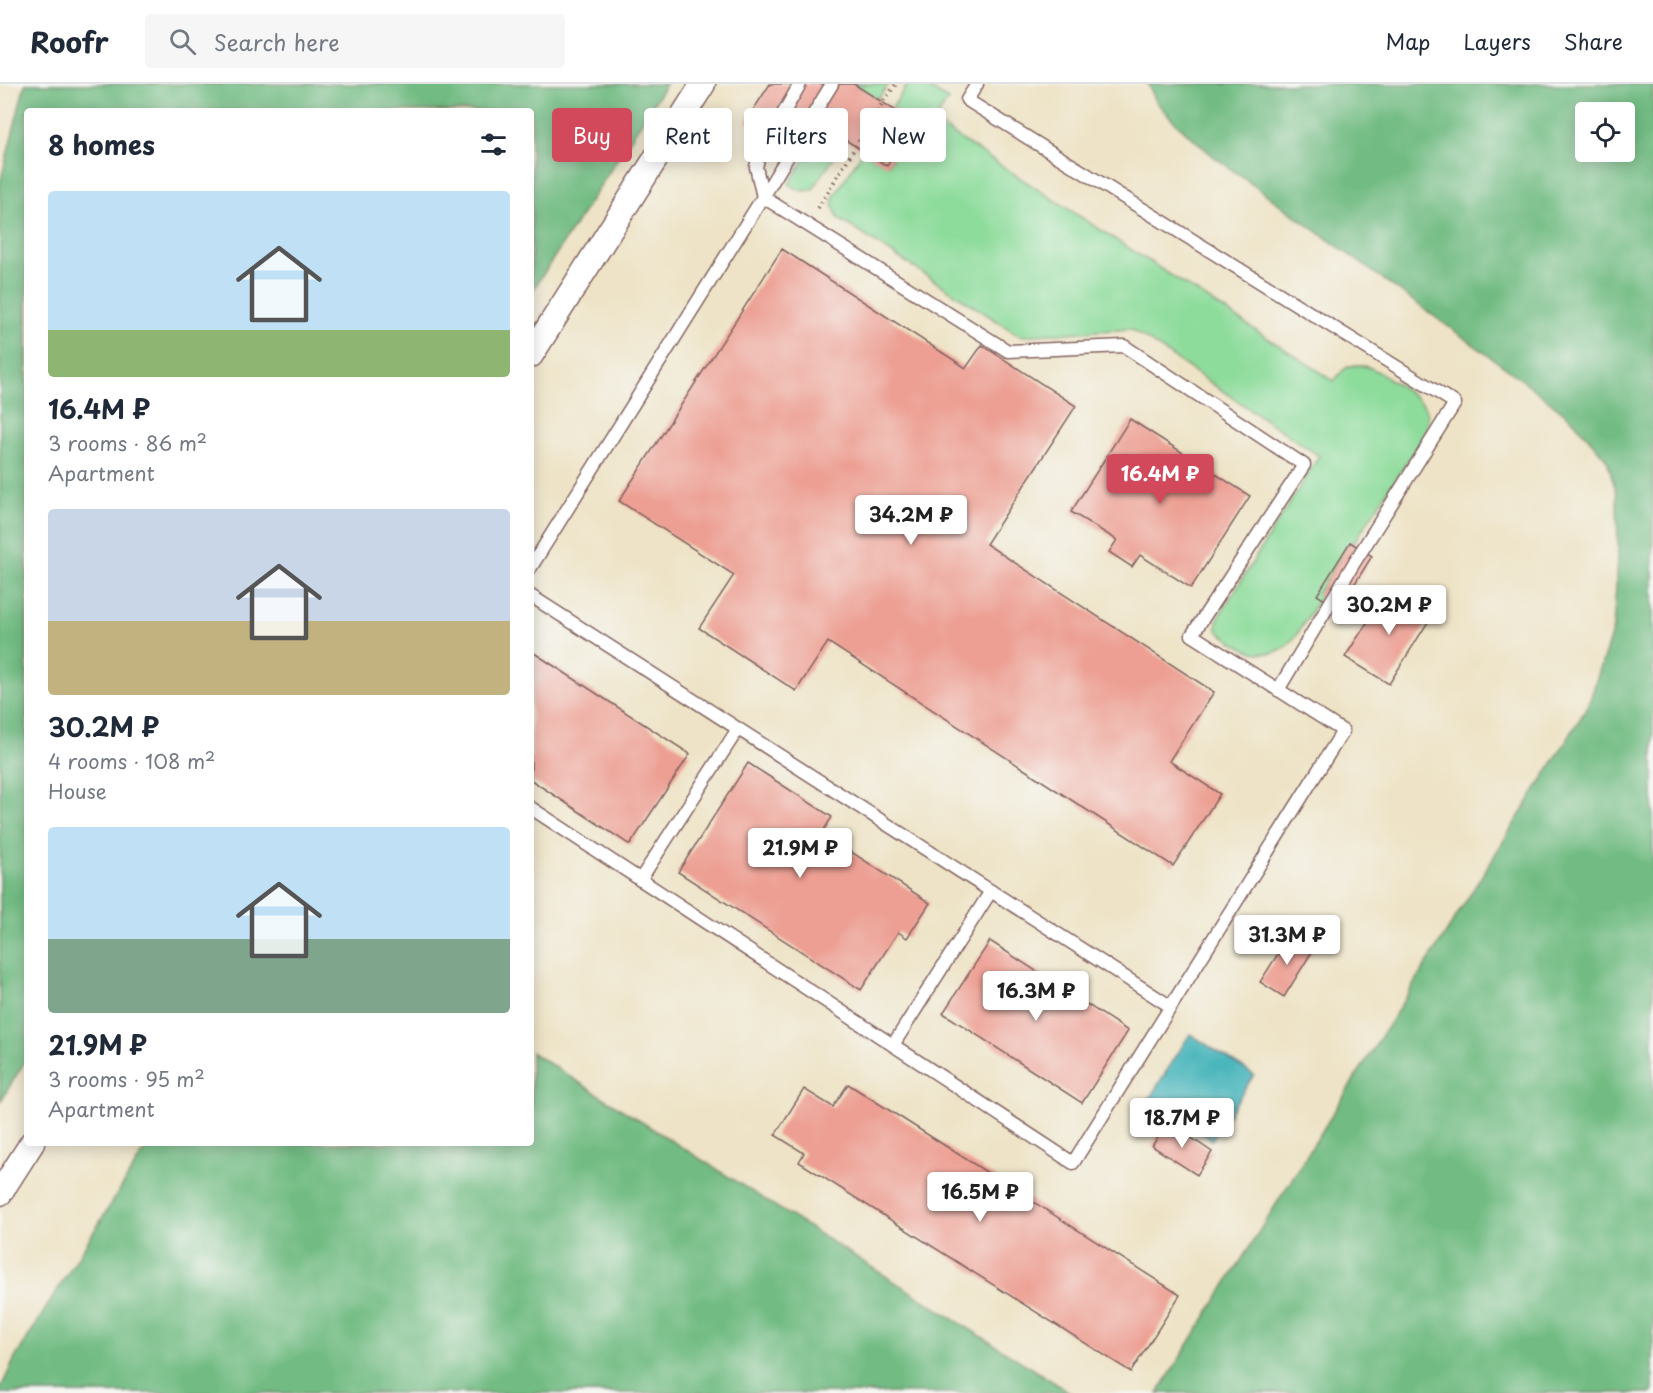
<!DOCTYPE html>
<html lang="en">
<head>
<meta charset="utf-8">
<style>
	:root { --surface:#fff; --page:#f6f6f7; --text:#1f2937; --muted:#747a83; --line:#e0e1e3; --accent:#d1495b }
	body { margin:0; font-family:"Playpen Sans",sans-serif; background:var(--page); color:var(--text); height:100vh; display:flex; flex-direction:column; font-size:22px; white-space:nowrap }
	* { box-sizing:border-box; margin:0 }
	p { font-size:20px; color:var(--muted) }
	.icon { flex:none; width:33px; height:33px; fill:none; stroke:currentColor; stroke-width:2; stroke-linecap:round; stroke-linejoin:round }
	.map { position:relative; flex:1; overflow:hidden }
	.side { position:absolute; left:24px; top:24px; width:510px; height:1038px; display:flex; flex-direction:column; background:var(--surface); border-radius:6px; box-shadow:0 3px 15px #0003 }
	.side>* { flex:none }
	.guide { position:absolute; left:552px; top:24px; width:570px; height:54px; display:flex; gap:12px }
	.fabs { position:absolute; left:1575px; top:18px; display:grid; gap:12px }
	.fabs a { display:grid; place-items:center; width:60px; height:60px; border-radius:6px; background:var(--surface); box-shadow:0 3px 15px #0003; font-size:30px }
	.price { position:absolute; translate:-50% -51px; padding:0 14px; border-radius:6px; background:#fff; color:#222; font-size:20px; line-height:39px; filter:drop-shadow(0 2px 3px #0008) }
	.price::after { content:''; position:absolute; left:50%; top:36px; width:18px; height:14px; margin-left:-9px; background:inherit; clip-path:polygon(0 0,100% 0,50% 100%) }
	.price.selected { background:var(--accent); color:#fff }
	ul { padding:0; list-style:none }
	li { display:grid; align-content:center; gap:12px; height:318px; padding:0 24px }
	li span { display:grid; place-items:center; height:186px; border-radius:6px; color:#555 }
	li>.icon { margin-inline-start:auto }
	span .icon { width:108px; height:108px; fill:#fffc; stroke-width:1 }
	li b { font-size:26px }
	h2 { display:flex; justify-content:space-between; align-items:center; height:72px; padding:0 24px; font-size:26px }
	.tag { padding:0 21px; border-radius:6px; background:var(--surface); box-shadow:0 3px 15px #0003; font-size:21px; line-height:54px }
	.tag.selected { background:var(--accent); color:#fff }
	header { display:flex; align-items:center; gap:36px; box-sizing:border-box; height:84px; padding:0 30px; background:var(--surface); border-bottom:2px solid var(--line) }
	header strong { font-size:28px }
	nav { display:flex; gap:33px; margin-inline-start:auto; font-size:21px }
	.search { width:420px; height:54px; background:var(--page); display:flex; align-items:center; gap:15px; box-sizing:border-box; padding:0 21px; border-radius:6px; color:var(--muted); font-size:22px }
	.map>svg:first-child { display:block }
	.green { fill:#8ddc9b; stroke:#6c7e63; stroke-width:1.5 }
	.forest { fill:#72bc83; stroke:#5e6e57; stroke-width:1.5; fill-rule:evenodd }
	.water { fill:#44b4ba; stroke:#476a72; stroke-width:1.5 }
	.building { fill:#ed9f93 }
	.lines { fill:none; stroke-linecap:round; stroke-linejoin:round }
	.service-casing { stroke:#836461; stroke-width:15 }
	.minor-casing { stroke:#836461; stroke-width:27 }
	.path { stroke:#836461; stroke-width:4; stroke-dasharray:1.5 4.5; stroke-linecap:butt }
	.service { stroke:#fff; stroke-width:12 }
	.minor { stroke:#fff; stroke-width:24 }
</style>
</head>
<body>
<header>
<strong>Roofr</strong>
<div class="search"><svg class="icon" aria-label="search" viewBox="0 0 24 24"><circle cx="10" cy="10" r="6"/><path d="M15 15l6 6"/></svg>Search here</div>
<nav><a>Map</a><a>Layers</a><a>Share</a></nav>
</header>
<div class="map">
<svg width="1653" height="1309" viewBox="0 0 1653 1309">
	<rect width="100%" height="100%" fill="#f6f6f2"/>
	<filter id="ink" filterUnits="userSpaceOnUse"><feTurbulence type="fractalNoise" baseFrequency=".0167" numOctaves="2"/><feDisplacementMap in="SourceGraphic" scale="12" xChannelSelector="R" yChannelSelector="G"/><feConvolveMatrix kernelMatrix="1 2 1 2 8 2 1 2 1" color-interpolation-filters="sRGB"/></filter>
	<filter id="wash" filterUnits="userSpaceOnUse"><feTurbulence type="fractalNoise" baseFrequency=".008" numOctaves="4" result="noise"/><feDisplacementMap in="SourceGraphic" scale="24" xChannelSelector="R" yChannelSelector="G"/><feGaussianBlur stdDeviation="1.35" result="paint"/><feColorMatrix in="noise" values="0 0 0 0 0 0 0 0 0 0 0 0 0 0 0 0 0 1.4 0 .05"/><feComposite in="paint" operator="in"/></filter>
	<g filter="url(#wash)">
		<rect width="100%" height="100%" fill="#eee3c6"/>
		<g class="green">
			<path d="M854,0H889L878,15Z"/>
			<path d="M908,0H923L948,16L934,38L1334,297C1340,290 1343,284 1351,282C1355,281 1361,281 1365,282C1377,285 1421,315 1426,325C1431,336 1426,347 1421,356L1353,460L1350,458L1317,510L1320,513C1312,525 1298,552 1289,560C1265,581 1237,563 1217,546V539L1219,532L1319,372L1131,245L1020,252L839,135L833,122V114L863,67L888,81L915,39L892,24Z"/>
			<path d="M825,43L846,55L813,105C803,109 798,106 789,100Z"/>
		</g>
		<g class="forest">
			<path d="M25,0H666L531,209V27H27V974L0,1018V99Z"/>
			<path d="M1148,0H1653V1309H1158L1588,622L1613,545L1618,474L1617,410L1607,376L1573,336L1525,298L1213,72L1178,41L1157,19ZM1624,28V68H1586V28Z"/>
			<path d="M531,968L1071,1309H0V1306L15,1274L149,1059H531Z"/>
		</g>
		<path class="water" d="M1190,950L1254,991L1212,1056L1149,1015Z"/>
		<g id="blocks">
			<g class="building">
				<path d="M770,0H854L915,39L887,82L825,43L805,75L746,37Z"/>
				<path d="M782,165L966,284L982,261L1076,322L986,460L1214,608L1169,677L1220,710L1173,782L828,558L796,607L699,544L734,491L619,417Z"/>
				<path d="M1130,335L1250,412L1191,504L1140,471L1132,483L1109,468L1117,456L1071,428Z"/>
				<path d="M1350,458L1372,472L1339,525L1317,511Z"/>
				<path d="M1390,503L1433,530L1389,600L1345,573Z"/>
				<path d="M531,567L690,670L630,761L531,696Z"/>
				<path d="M748,679L832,733L822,749L930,819L907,854L898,848L861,906L678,788Z"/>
				<path d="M1290,851L1313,866L1284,913L1260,898Z"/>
				<path d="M990,857L1128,947L1082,1019L943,929Z"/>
				<path d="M848,1000L1180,1211L1131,1288L799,1078L804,1069L775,1051L804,1005L833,1023Z"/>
				<path d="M1168,1038L1212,1068L1197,1091L1152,1062Z"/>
			</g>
		</g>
	</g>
	<g filter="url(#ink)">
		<use href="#blocks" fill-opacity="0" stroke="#836461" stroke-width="1.5"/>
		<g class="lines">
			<defs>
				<g id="service">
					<path d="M977,0L967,16L1455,319L1354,479L1278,606"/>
					<path d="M763,113L832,0"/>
					<path d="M763,113L756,83L759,72L800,0"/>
					<path d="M531,483L763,113L1008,267L1124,262L1304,381L1192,551L1343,647L1073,1079L531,724"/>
					<path d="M531,512L1170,922"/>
					<path d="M640,796L738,645"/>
					<path d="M893,961L991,807"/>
				</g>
				<g id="minor">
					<path d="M531,271L703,0"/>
					<path d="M0,1109L32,1059"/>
				</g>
			</defs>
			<use href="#service" class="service-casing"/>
			<use href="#minor" class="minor-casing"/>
			<path class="path" d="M818,124L883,18L896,0"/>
			<use href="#service" class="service"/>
			<use href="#minor" class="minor"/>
		</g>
	</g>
</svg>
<div class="fabs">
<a><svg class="icon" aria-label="locate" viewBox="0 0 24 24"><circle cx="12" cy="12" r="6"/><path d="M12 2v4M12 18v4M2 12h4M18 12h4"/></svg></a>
</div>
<b class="price selected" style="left:1160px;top:421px">16.4M ₽</b>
<b class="price" style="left:911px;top:462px">34.2M ₽</b>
<b class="price" style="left:1389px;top:552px">30.2M ₽</b>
<b class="price" style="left:800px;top:795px">21.9M ₽</b>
<b class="price" style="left:1287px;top:882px">31.3M ₽</b>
<b class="price" style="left:1036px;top:938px">16.3M ₽</b>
<b class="price" style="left:1182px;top:1065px">18.7M ₽</b>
<b class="price" style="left:980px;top:1139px">16.5M ₽</b>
<div class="guide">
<a class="tag selected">Buy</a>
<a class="tag">Rent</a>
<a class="tag">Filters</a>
<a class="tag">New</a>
</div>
<section class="side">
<h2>8 homes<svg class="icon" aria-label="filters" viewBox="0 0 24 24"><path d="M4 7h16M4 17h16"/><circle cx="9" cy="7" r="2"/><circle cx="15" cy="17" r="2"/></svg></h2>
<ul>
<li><span style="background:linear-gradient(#bfe0f5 75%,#8fb573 0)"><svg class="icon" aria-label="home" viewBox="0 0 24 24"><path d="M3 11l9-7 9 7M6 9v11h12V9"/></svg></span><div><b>16.4M ₽</b><p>3 rooms · 86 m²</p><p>Apartment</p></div></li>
<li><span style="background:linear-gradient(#c9d6e8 60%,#c2b280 0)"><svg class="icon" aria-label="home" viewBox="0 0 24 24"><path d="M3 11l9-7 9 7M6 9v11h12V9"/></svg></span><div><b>30.2M ₽</b><p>4 rooms · 108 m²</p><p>House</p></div></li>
<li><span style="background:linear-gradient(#bfe0f5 60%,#7fa58c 0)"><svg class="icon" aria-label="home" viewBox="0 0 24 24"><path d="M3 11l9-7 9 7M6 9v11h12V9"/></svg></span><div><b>21.9M ₽</b><p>3 rooms · 95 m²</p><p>Apartment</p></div></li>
</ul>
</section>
</div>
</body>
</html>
